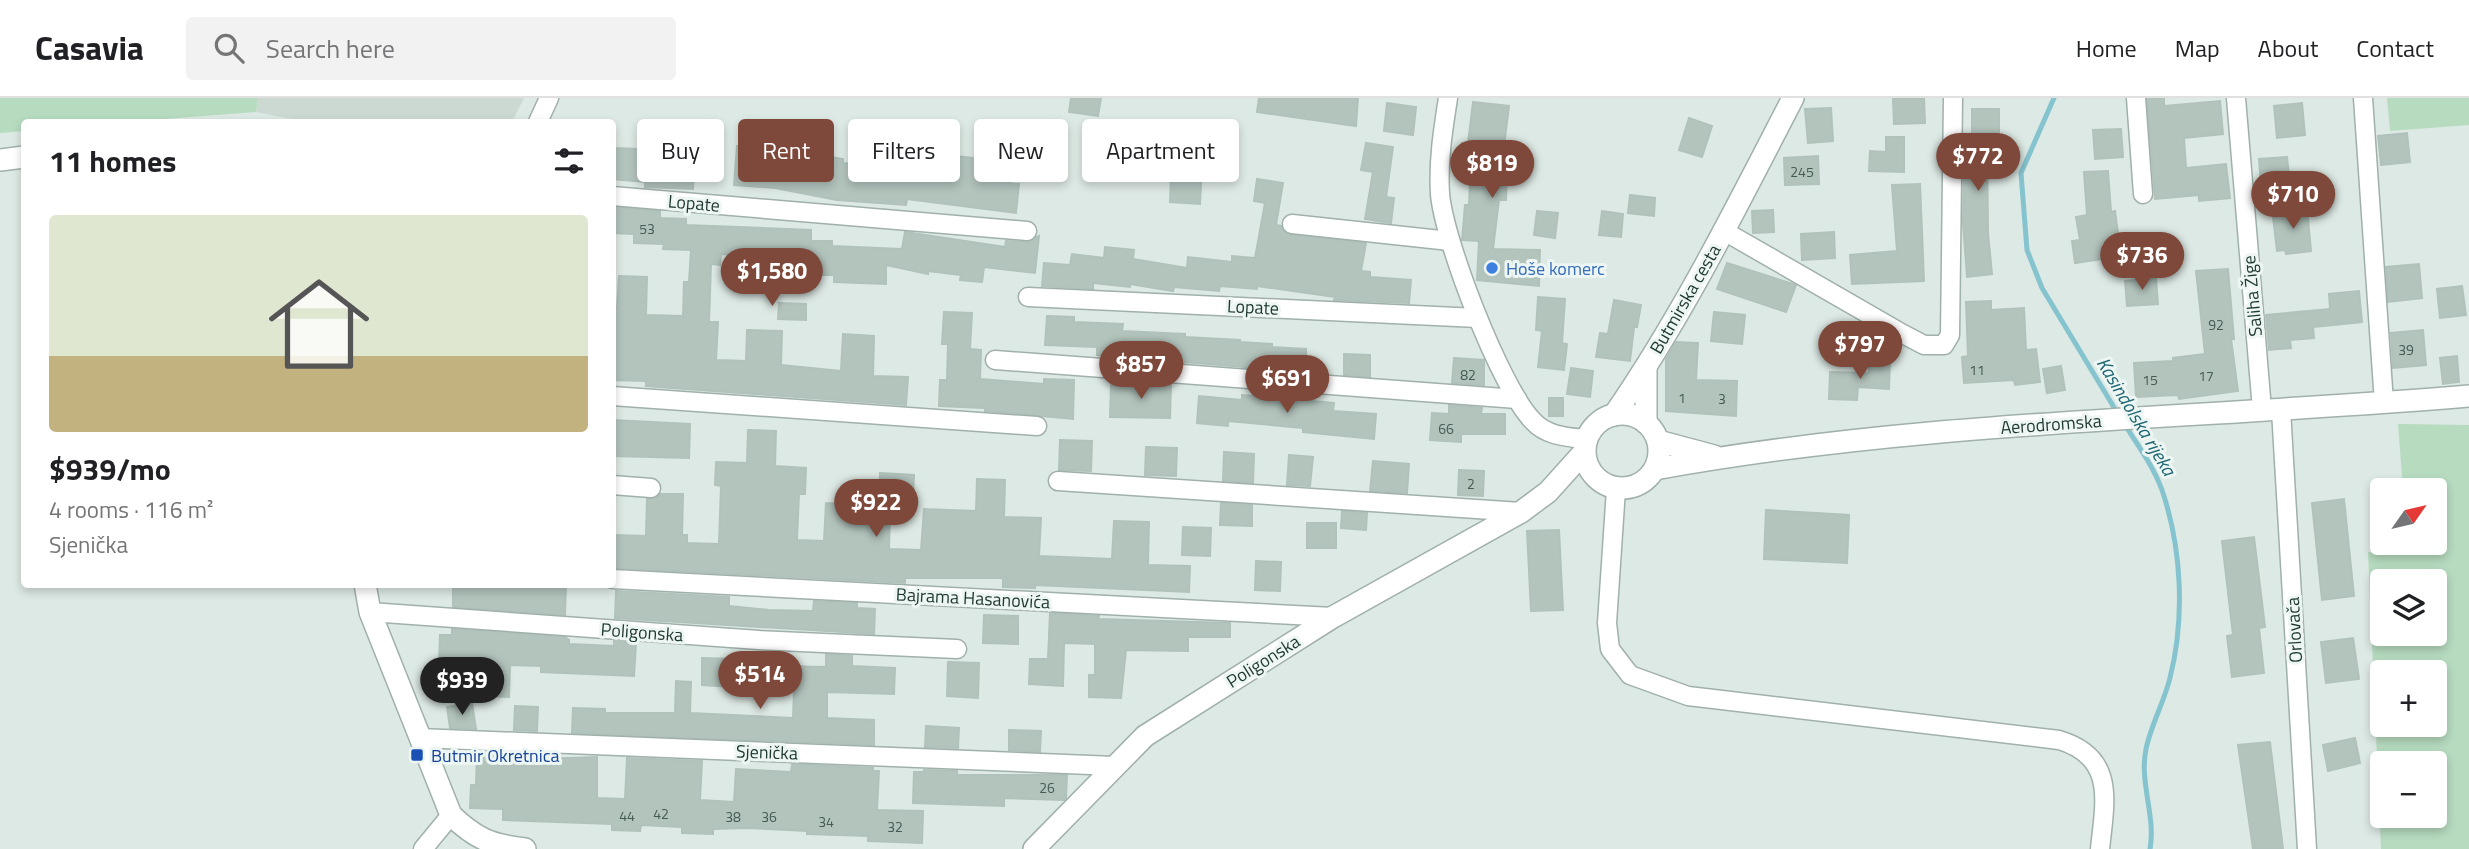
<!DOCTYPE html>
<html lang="en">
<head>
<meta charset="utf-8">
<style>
	:root { --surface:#fff; --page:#f2f2f2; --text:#202124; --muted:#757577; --line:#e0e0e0; --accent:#7e493a }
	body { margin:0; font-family:"Titillium Web",sans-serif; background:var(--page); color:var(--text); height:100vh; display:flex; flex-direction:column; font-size:26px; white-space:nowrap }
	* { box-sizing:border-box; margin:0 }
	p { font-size:23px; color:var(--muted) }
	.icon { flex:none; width:38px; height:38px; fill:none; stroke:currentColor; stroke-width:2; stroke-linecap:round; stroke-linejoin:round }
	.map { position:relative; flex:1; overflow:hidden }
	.panel { position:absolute; left:21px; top:21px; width:595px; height:469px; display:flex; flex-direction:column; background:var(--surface); border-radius:7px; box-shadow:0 4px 10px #0003 }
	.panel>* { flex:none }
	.hud { position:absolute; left:637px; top:21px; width:665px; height:63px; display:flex; gap:14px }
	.needle { width:46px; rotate:56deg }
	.tools { position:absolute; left:2370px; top:380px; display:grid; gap:14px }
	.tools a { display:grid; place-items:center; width:77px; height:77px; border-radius:7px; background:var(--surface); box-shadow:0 4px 10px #0003; font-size:35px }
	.price { position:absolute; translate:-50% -60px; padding:0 16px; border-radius:24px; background:var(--accent); color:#fff; font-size:23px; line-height:46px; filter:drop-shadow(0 2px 4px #0008) }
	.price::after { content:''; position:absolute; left:50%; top:42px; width:21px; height:16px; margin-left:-10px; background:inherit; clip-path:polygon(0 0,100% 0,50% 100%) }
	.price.active { background:#222; color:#fff }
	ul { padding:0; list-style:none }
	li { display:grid; align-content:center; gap:14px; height:371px; padding:0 28px }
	li span { display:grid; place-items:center; height:217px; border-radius:7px; color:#555 }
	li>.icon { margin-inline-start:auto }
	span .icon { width:126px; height:126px; fill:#fffc; stroke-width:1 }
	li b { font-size:30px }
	h2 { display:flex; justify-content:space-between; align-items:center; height:84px; padding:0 28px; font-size:30px }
	.tag { padding:0 24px; border-radius:7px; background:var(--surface); box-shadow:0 4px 10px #0003; font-size:24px; line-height:63px }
	.tag.active { background:var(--accent); color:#fff }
	header { display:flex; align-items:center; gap:42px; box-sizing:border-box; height:98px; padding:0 35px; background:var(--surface); border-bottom:2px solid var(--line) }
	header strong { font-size:33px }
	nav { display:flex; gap:38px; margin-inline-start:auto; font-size:24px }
	.search { width:490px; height:63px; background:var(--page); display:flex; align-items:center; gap:18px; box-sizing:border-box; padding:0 24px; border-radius:7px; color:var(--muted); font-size:26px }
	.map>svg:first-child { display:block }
	.built { fill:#ccd9d3 }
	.green { fill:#b6dbbf; fill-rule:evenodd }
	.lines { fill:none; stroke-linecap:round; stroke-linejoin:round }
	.stream { stroke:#85c4cf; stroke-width:5 }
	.building { fill:#b3c4bd; stroke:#b0c2bb; stroke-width:2 }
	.minor-casing { stroke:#a0b0ab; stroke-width:21 }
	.tertiary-casing { stroke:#a0b0ab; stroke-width:24 }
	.minor { stroke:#fff; stroke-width:18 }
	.tertiary { stroke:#fff; stroke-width:21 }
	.shop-dot { fill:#3f7fe0; stroke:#edf6f2; stroke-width:2.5 }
	.transit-dot { fill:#1a4fb4; stroke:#edf6f2; stroke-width:2.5 }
	.labels { text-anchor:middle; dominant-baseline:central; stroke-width:6; stroke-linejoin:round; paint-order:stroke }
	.number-label { font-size:14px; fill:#445b54 }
	.street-label { font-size:18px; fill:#1f3831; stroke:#edf6f2 }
	.shop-label { font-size:18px; fill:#366cbe; stroke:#edf6f2; text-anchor:start }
	.transit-label { font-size:18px; fill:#164399; stroke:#edf6f2; text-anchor:start }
	.water-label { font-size:19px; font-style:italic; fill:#1b6573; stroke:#edf6f2 }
</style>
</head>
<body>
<header>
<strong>Casavia</strong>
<div class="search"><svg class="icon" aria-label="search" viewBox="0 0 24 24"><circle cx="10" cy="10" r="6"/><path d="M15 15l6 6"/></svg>Search here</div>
<nav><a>Home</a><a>Map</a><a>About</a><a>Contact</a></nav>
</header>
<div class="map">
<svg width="2469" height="751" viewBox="0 0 2469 751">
	<rect width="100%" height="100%" fill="#dde9e4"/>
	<path class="built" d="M258,0H524L512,24H307L256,14Z"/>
	<g class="green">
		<path d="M0,0H258L256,14L124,24H24V33L0,35Z"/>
		<path d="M2387,0H2469V27L2390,33Z"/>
		<path d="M2398,326L2469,327V751H2381L2368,454L2407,457V445L2434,444V392H2403ZM2434,483V536H2382V483ZM2382,574H2434V626H2382ZM2382,665H2434V718H2382Z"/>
	</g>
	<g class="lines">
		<g class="stream">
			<path d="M2054,0L2021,75L2027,152L2042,190L2118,316"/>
			<path d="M2125,327C2138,347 2154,370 2162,392C2182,451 2185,520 2170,580C2164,604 2151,627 2146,651C2139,685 2156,718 2150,751"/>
		</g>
	</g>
	<g class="building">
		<path d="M1071,0H1101L1098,18L1069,14Z"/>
		<path d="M1259,0H1358L1356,28L1257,14Z"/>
		<path d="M1893,0H1924L1925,25L1894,26Z"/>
		<path d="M2147,0H2164V8L2220,3L2223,36L2184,40L2186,70L2226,66L2230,100L2199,103V97L2155,101Z"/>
		<path d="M1473,4L1509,8L1501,73H1507L1506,102H1499L1493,151L1540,152L1539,188L1477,182L1479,143L1462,142L1465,107H1469L1471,62L1461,61L1462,45H1468Z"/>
		<path d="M1387,5L1416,9L1413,37L1384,33Z"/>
		<path d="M2302,5L2305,37L2277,40L2274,8Z"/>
		<path d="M1831,10L1833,43L1808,45L1805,11Z"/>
		<path d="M1972,11H1999V40L1987,39L1988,135L1992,176L1967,179L1963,125L1964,57L1972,56Z"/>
		<path d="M1689,20L1712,28L1702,59L1679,52Z"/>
		<path d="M1120,24L1150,27L1146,59L1116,56Z"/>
		<path d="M1180,25L1214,28L1212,66H1202L1200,106L1170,104L1171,80H1176Z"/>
		<path d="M2121,31L2123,59L2095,61L2093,32Z"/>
		<path d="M2407,35L2410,64L2381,67L2378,38Z"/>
		<path d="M1886,39H1904V74L1869,73L1870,53L1886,54Z"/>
		<path d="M1366,45L1393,49L1386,99L1394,100L1391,125L1365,121L1373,74L1361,72Z"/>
		<path d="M737,48L769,50V54L813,60V56L843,61V65L876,68L875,74L918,76L919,69L953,75L955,58L983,61L980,82L1019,86L1016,115L907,101L906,107L837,102L775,90L734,87Z"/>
		<path d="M612,50L695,53L693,91L645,89V84L612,81Z"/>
		<path d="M1818,58L1819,86L1785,87L1784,60Z"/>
		<path d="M2287,59L2290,85L2261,88L2259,61Z"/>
		<path d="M2108,73L2111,114L2115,113L2119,143L2101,145L2103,161L2075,165L2072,143L2080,142L2076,119L2087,117L2084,74Z"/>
		<path d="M1257,81L1283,85L1276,127L1281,128L1285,135L1366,145L1361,173L1370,174V179L1411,182L1409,205L1334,202L1335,199L1257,188V191L1220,188L1219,193L1174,189L1173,193L1130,186V189L1093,185V191L1042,188L1044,165L1070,167L1072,156L1104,160L1105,149L1134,152L1133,161L1187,170L1188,159L1232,164V158L1255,160L1265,105L1254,103Z"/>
		<path d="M1920,86L1924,183L1852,186L1850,157L1897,153L1892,87Z"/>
		<path d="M1630,97L1655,100L1654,118L1628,115Z"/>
		<path d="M612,109L660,113V120L686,121V127L811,132V143H832V148L902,151L905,134L1005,149L1006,143L1027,144L1039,138L1035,175L984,169L982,184L960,182L961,177L928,173V176L886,167V186L834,184V177H810V163L721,156L720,167L711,166L709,224H718L716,262L746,263L747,232L782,233L781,267L841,273L843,236L874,238L873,278L908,279L906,307L646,288V283L612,282V211H617L619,178L647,179L646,217L683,218L684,184H689L691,152L663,151L664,146L634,145V136L612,135Z"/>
		<path d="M2307,110L2311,153L2286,156L2285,152L2277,153L2273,119L2282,118L2281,112Z"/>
		<path d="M1773,112L1774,134L1753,135L1752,113Z"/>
		<path d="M1537,113L1558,115L1555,140L1534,137Z"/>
		<path d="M1602,113L1623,116L1621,139L1599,137Z"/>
		<path d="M1834,134L1835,160L1802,162L1801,136Z"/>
		<path d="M1727,165L1796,187L1786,214L1717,191Z"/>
		<path d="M2419,166L2422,200L2388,204L2386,169Z"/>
		<path d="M2228,171L2234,241H2231L2238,293L2179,301L2178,297L2136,299L2134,265L2173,263V260L2205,256L2196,173Z"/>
		<path d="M2156,180L2158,206L2127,208L2125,183Z"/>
		<path d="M2462,188L2466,217L2440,220L2437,191Z"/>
		<path d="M2359,193L2362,224L2313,229L2314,240L2290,242L2291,250L2269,252L2266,217L2330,211L2329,196Z"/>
		<path d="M1538,199L1565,201L1562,245L1567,246L1564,272L1538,269L1542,233L1536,232Z"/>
		<path d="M1614,202L1641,207L1637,229H1634L1630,263L1596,259L1600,235L1608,236Z"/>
		<path d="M1991,203V212L2024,210L2026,252L2036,251L2040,284L2015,287L2014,282L1964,285L1962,259L1968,258L1966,204Z"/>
		<path d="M779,205L806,206V222L778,221Z"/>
		<path d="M944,214L972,215L970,251L981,252L980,281L1044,286V281L1074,282L1073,321L985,313V310L939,308L940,282H947L948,246H942Z"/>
		<path d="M1714,214L1745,217L1742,246L1711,243Z"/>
		<path d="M1047,218L1074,219V224L1123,226L1122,233L1185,236V239L1240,242V244L1272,246V249L1306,251V274L1097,257V249L1045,247Z"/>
		<path d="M2423,232L2426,267L2393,270L2391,235Z"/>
		<path d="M1676,244L1698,245L1696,282L1737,283L1736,318L1666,313V261Z"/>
		<path d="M1344,256L1370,257V279L1344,277Z"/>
		<path d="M2457,258L2459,284L2443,286L2440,260Z"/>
		<path d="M1454,260L1484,262V287L1452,285Z"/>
		<path d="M1869,261L1890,262L1889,291L1858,289L1857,302L1829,301L1830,274L1869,275Z"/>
		<path d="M2061,268L2065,292L2047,295L2043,271Z"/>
		<path d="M1571,270L1593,273L1590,299L1567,296Z"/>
		<path d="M1146,285L1171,287L1170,320L1110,319L1111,286L1146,287Z"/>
		<path d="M1242,297L1334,305L1333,313L1376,316L1374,341L1303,334V330L1228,323V328L1197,325L1199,298L1242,302Z"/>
		<rect x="1549" y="300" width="14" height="18"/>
		<path d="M1449,307L1482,310L1481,316H1505V336H1461V344L1430,342L1432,315L1449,316Z"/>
		<path d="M612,322L690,326L689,360L612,358Z"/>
		<path d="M748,332L776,333L775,368L806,370L805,396H799L797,442L824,443L826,405L847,406V410L890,411L889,451L921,452L924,411L976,413L977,381L1005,382L1004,419L1041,420L1039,458L1112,461L1114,423L1149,424L1148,467L1190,468L1189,494L1035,487V490L1003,489V480H905V485L617,470V464H614L615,437L646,438L647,401L655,400L661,396H683L682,437H687V445L719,446L721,388L715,387L716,364L747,365Z"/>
		<path d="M1060,342L1092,343L1091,373L1059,372Z"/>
		<path d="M1146,349L1177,350L1176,378L1145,377Z"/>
		<path d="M1224,354L1254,356L1253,385L1223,383Z"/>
		<path d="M1289,357L1313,359L1310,388L1287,387Z"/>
		<path d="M1373,363L1409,366L1407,395L1370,393Z"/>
		<path d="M1459,372L1484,373L1483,398L1458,397Z"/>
		<path d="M880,375L914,377L913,404L879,403Z"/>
		<path d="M2344,401L2354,498L2322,502L2312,405Z"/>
		<path d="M1221,405L1252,407V428L1220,427Z"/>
		<path d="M1766,412L1849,417L1847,465L1764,461Z"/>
		<path d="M1342,413L1367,415L1366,432L1341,430Z"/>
		<rect x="1307" y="425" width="29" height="25"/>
		<path d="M1183,429L1211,430L1210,458L1182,457Z"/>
		<path d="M1559,432L1563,512L1531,513L1527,433Z"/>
		<path d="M2254,439L2265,529L2259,530L2264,575L2232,579L2227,538L2233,537L2222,443Z"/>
		<path d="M1256,463L1281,464L1280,493L1255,492Z"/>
		<path d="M453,486H566L565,517L453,509Z"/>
		<path d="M616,493L729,499V508L769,512L813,513L814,503L857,505V510L875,511L874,536L615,520Z"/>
		<path d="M1050,515L1099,518L1098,521L1230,525V539H1188V553L1126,552L1121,600L1089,599V577H1095V546L1064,545L1063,588L1029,586L1030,561H1048Z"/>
		<path d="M984,517L1018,518V546L983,545Z"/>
		<path d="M452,531L565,539L569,542V546L614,548V543L636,545L634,578L541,574V568L510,567L509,599L480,598L481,567L439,565L440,537H452Z"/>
		<path d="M2353,540L2359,581L2326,585L2321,544Z"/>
		<path d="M826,556L852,558V568L895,570L894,596L827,594V620L874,622V647L572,635L573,610L605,611V615H675L676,583L691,584L690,615L793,620L794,593H778L779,568L826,569Z"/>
		<path d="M702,560L737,561L736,589L702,587Z"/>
		<path d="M948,564L979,565L978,600L947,598Z"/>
		<path d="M472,605L476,631L450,630L447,609Z"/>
		<path d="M515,608L538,609L537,633L514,632Z"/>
		<path d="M926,628L959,630L958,650L925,649Z"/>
		<path d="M1009,632L1041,633L1040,654L1009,652Z"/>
		<path d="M2355,640L2360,665L2328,673L2323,647Z"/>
		<path d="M2270,644L2283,751H2253L2238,647Z"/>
		<path d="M477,654L540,656V661L597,659V700L625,701L627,660L702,663L700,702L734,704L736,671L791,674L792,666L873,670V673H879L877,712L923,713L922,745L868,743V738L807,736V733L747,730L713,731V736L682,735V729L641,727L640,733L612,732V726L503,722V711L470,710L471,687H476Z"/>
		<path d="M924,672L957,673V677H1067L1066,700L1064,702L1004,700V708L913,705L914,674H924Z"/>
	</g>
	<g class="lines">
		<defs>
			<g id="minor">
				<path d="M1448,0C1443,32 1438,63 1440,96C1444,143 1500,288 1532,322C1546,338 1566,339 1586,341"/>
				<path d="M2136,0L2143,96"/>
				<path d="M2236,0L2262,312"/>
				<path d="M2363,0L2384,305"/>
				<path d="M538,24L549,0"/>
				<path d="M612,98L1027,133"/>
				<path d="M1292,126L1450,143"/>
				<path d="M1724,133L1903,236L1924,247H1944L1950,237L1953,0"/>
				<path d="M1028,199L1478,220"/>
				<path d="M995,262L1517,301"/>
				<path d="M612,298L1037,328"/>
				<path d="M2281,312L2307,751"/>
				<path d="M1058,383L1521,414"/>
				<path d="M612,387L651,390"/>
				<path d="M1616,391L1607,525L1610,551L1630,577L1688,598L2059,642C2116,659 2105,703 2100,751"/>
				<path d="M612,481L1333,519"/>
				<path d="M370,514L759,542L957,551"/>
				<path d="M419,640L1115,668"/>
				<path d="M423,751L451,717"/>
			</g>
			<g id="tertiary">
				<path d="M0,62L24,59"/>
				<path d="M1646,270V325"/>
				<circle cx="1622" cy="353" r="37"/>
				<path d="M1614,317C1683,217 1737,108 1793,0"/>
				<path d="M1658,343L1714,358"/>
				<path d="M1655,371C1923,322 2198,321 2469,298"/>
				<path d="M365,486L370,514L451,717C476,741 491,747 525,751"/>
				<path d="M1034,751L1145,638L1333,519L1521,414L1548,394L1584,354"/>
			</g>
		</defs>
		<use href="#minor" class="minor-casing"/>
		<use href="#tertiary" class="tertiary-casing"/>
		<use href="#minor" class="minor"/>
		<use href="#tertiary" class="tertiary"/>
	</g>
	<circle class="shop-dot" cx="1492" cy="170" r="7"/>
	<rect class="transit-dot" x="410" y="650" width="14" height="14" rx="3.5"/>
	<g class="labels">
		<g class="number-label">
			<text x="1802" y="73">245</text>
			<text x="647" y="130">53</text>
			<text x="2216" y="226">92</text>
			<text x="2406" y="251">39</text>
			<text x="1977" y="271">11</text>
			<text x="1468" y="276">82</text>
			<text x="2206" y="277">17</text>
			<text x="2150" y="281">15</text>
			<text x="1682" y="299">1</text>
			<text x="1722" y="300">3</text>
			<text x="1446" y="330">66</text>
			<text x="1471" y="385">2</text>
			<text x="1047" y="689">26</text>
			<text x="661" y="715">42</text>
			<text x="627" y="717">44</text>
			<text x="733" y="718">38</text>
			<text x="769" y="718">36</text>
			<text x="826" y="723">34</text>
			<text x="895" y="728">32</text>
		</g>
		<g class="street-label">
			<text transform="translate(694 105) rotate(5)">Lopate</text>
			<text transform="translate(2252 198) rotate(-95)">Saliha Žige</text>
			<text transform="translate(1685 201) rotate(-60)">Butmirska cesta</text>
			<text transform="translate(1253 209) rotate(3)">Lopate</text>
			<text transform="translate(2051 326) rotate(-4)">Aerodromska</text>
			<text transform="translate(973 500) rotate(3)">Bajrama Hasanovića</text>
			<text transform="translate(2294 532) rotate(-93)">Orlovača</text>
			<text transform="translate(642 534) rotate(4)">Poligonska</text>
			<text transform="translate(1263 563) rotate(-32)">Poligonska</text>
			<text transform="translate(767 654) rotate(2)">Sjenička</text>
		</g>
		<g class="shop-label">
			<text x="1506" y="170">Hoše komerc</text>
		</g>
		<g class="transit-label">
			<text x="431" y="657">Butmir Okretnica</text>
		</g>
		<g class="water-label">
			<text transform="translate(2137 318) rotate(59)">Kasindolska rijeka</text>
		</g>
	</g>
</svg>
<div class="tools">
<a><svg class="needle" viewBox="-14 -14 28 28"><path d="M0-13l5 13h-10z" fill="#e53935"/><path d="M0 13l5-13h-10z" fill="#757577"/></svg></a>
<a><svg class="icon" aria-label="layers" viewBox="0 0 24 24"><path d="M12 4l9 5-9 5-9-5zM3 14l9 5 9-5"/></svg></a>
<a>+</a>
<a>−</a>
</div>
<b class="price" style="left:1978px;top:95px">$772</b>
<b class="price" style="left:1492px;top:102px">$819</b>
<b class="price" style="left:2293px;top:133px">$710</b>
<b class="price" style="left:2142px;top:194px">$736</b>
<b class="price" style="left:772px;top:210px">$1,580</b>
<b class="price" style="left:1860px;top:283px">$797</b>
<b class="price" style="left:1141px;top:303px">$857</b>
<b class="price" style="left:1287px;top:317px">$691</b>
<b class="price" style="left:876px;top:441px">$922</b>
<b class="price" style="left:760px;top:613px">$514</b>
<b class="price active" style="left:462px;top:619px">$939</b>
<div class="hud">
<a class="tag">Buy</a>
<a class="tag active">Rent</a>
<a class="tag">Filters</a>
<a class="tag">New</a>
<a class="tag">Apartment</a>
</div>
<section class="panel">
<h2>11 homes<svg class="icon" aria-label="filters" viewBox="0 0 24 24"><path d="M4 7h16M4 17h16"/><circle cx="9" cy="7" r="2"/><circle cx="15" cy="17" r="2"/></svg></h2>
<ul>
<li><span style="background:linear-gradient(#dfe7d0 65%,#c2b280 0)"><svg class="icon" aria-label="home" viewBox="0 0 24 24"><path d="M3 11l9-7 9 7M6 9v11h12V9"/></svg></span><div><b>$939/mo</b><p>4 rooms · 116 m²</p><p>Sjenička</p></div></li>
</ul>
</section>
</div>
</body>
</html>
